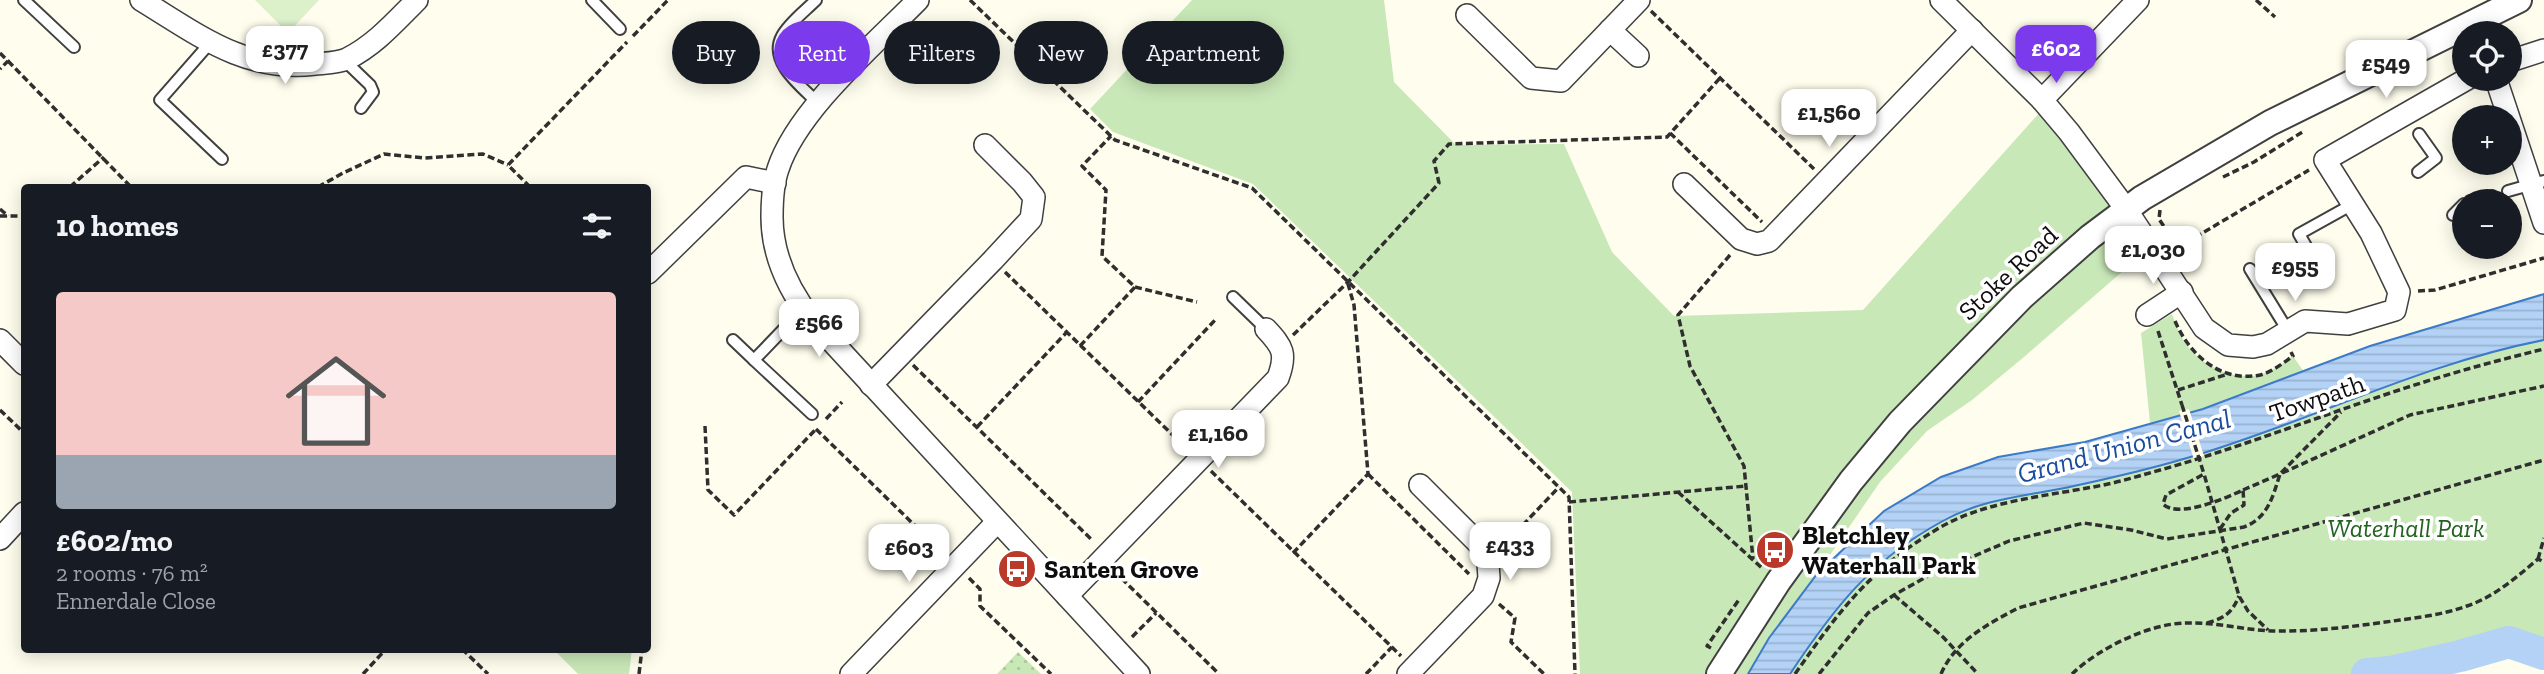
<!DOCTYPE html>
<html lang="en">
<head>
<meta charset="utf-8">
<style>
	:root { --surface:#171b24; --page:#20242c; --text:#f1f3f6; --muted:#9ea1a6; --line:#363941; --accent:#7c3aed }
	body { margin:0; font-family:"Zilla Slab",serif; background:var(--page); color:var(--text); height:100vh; display:flex; flex-direction:column; font-size:26px; white-space:nowrap }
	* { box-sizing:border-box; margin:0 }
	p { font-size:23px; color:var(--muted) }
	.icon { flex:none; width:38px; height:38px; fill:none; stroke:currentColor; stroke-width:2; stroke-linecap:round; stroke-linejoin:round }
	.map { position:relative; flex:1; overflow:hidden }
	.drawer { position:absolute; left:21px; top:184px; width:630px; height:469px; display:flex; flex-direction:column; background:var(--surface); border-radius:7px; box-shadow:0 4px 18px #0003 }
	.drawer>* { flex:none }
	.banner { position:absolute; left:672px; top:21px; width:665px; height:63px; display:flex; gap:14px }
	.tools { position:absolute; left:2452px; top:21px; display:grid; gap:14px }
	.tools a { display:grid; place-items:center; width:70px; height:70px; border-radius:50%; background:var(--surface); box-shadow:0 4px 18px #0003; font-size:35px }
	.price { position:absolute; translate:-50% -60px; padding:0 16px; border-radius:14px; background:#fff; color:#222; font-size:23px; line-height:46px; filter:drop-shadow(0 2px 4px #0008) }
	.price::after { content:''; position:absolute; left:50%; top:42px; width:21px; height:16px; margin-left:-10px; background:inherit; clip-path:polygon(0 0,100% 0,50% 100%) }
	.price.current { background:var(--accent); color:#fff }
	ul { padding:0; list-style:none }
	li { display:grid; align-content:center; gap:14px; height:371px; padding:0 35px }
	li+li { border-top:2px solid var(--line) }
	li span { display:grid; place-items:center; height:217px; border-radius:7px; color:#555 }
	li>.icon { margin-inline-start:auto }
	span .icon { width:126px; height:126px; fill:#fffc; stroke-width:1 }
	li b { font-size:30px }
	h2 { display:flex; justify-content:space-between; align-items:center; height:84px; padding:0 35px; font-size:30px }
	.tag { padding:0 24px; border-radius:32px; background:var(--surface); box-shadow:0 4px 18px #0003; font-size:24px; line-height:63px }
	.tag.current { background:var(--accent); color:#fff }
	.map>svg:first-child { display:block }
	.grass { fill:url(#grass-dots) }
	.park { fill:#c9e8b8 }
	.pitch { fill:#dcf0ca }
	.water { fill:url(#water-rules); stroke:#3c7aca; stroke-width:2 }
	.pier { fill:#fffeee }
	.lines { fill:none; stroke-linecap:round; stroke-linejoin:round }
	.river { stroke:#b3d2f5; stroke-width:32 }
	.service-casing { stroke:#404040; stroke-width:14 }
	.minor-casing { stroke:#404040; stroke-width:24 }
	.tertiary-casing { stroke:#404040; stroke-width:28 }
	.path { stroke:#2f2f2f; stroke-width:3.5; stroke-dasharray:7 3.5; stroke-linecap:butt }
	.service { stroke:#fff; stroke-width:10 }
	.minor { stroke:#fff; stroke-width:21 }
	.tertiary { stroke:#fff; stroke-width:24 }
	.path-bridge { stroke:#2f2f2f; stroke-width:3.5; stroke-dasharray:7 3.5; stroke-linecap:butt }
	.labels { text-anchor:middle; dominant-baseline:central; stroke-width:7; stroke-linejoin:round; paint-order:stroke }
	.street-label { font-size:26px; fill:#0d0d0d; stroke:#fff }
	.park-label { font-size:26px; font-style:italic; fill:#22631f; stroke:#fff }
	.poi-label { font-size:26px; font-weight:bold; fill:#0d0d0d; stroke:#fff; text-anchor:start }
	.water-label { font-size:28px; font-style:italic; fill:#194d9c; stroke:#fff }
</style>
</head>
<body>
<div class="map">
<svg width="2544" height="674" viewBox="0 0 2544 674">
	<defs>
		<pattern id="grass-dots" width="8" height="8" patternUnits="userSpaceOnUse" patternTransform="scale(1.75)"><rect width="8" height="8" fill="#c9e8b8"/><path d="M2 2h.1M6 6h.1" fill="none" stroke="#abc69d" stroke-width="1.8" stroke-linecap="round"/></pattern>
		<pattern id="water-rules" width="6" height="5" patternUnits="userSpaceOnUse" patternTransform="scale(1.75)"><rect width="6" height="5" fill="#b3d2f5"/><path d="M0 2.5h6" fill="none" stroke="#99b3d1"/></pattern>
	</defs>
	<rect width="100%" height="100%" fill="#fffeee"/>
	<path class="grass" d="M1018,652L1041,674H997Z"/>
	<g class="park">
		<path d="M1192,0H1384L1394,82L1456,145L1564,144L1612,252L1674,316L1863,310L2040,112L2074,153L2146,251L2024,357L1972,400L1927,431L1880,482L1817,574L1769,638L1748,674H1580L1572,492L1253,184L1113,132L1090,109Z"/>
		<path d="M2172,314C2176,324 2180,336 2186,344C2202,366 2232,380 2259,375C2272,372 2283,363 2293,356L2304,372L2203,409L2150,423L2141,333Z"/>
		<path d="M2544,340V654L2509,642L2460,656L2390,672L2367,674H1790C1834,608 1870,561 1941,522C1983,498 2028,496 2074,486C2111,478 2150,469 2187,458C2307,423 2420,364 2544,340Z"/>
		<path d="M553,649H632L629,674H578Z"/>
	</g>
	<path class="pitch" d="M255,0H319L288,33Z"/>
	<path class="water" d="M2544,294V340C2420,364 2307,423 2187,458C2150,469 2111,478 2074,486C2028,496 1983,498 1941,522C1870,561 1834,608 1790,674H1748L1769,638L1817,574L1884,511L1941,477L1998,457L2085,442L2203,409L2370,346Z"/>
	<path class="pier" d="M2189,409L2204,456L2194,460L2179,411Z"/>
	<g class="lines">
		<path class="river" d="M2367,674L2390,672L2460,656L2509,642L2544,654"/>
		<defs>
			<g id="service">
				<path d="M24,0L74,47"/>
				<path d="M592,0L620,29"/>
				<path d="M816,0C805,11 789,23 782,36C768,62 802,87 818,103"/>
				<path d="M210,43L160,100L222,159"/>
				<path d="M344,60L370,85L373,92L361,108"/>
				<path d="M2418,172L2436,158L2419,134"/>
				<path d="M2508,191L2544,181"/>
				<path d="M2470,201L2492,196"/>
				<path d="M2453,215L2464,204"/>
				<path d="M2310,253L2299,234L2353,204"/>
				<path d="M2250,269L2288,331"/>
				<path d="M1233,297L1266,329"/>
				<path d="M803,309L754,360L812,414"/>
				<path d="M733,340L754,360"/>
			</g>
			<g id="minor">
				<path d="M141,0C197,34 246,73 315,64C325,63 338,63 347,59C375,45 395,22 417,0"/>
				<path d="M918,0C875,44 797,110 778,169C773,183 772,201 772,217C772,256 788,289 812,320L1139,674"/>
				<path d="M1941,0L2042,100L2069,132L2126,209L2204,328L2228,345L2253,347L2267,344L2305,321L2348,324L2395,310L2399,292L2371,233L2325,160L2467,79"/>
				<path d="M1467,15L1531,78L1561,81L1639,0"/>
				<path d="M1610,30L1638,56"/>
				<path d="M2510,61L2544,50"/>
				<path d="M2496,79L2544,223"/>
				<path d="M2042,100L2138,0"/>
				<path d="M1684,184L1741,239L1757,244L1769,241L1972,30"/>
				<path d="M648,273L746,177L775,183"/>
				<path d="M2147,315L2182,292"/>
				<path d="M0,340L24,364"/>
				<path d="M871,385L993,260L1031,219L1034,197L1022,182L985,145"/>
				<path d="M0,539L24,513"/>
				<path d="M1067,596L1278,378C1287,354 1283,347 1266,329"/>
				<path d="M851,674L997,522"/>
				<path d="M1408,674L1483,596L1489,578L1488,563L1479,544L1420,485"/>
			</g>
			<path id="tertiary" d="M1719,674L1778,582L1851,481L1900,422L2022,297L2090,237L2142,198L2270,123L2519,0"/>
		</defs>
		<use href="#service" class="service-casing"/>
		<use href="#minor" class="minor-casing"/>
		<use href="#tertiary" class="tertiary-casing"/>
		<g class="path">
			<path d="M970,0L1115,140L1252,188L1569,497L1575,674"/>
			<path d="M2256,0L2275,17"/>
			<path d="M1651,11L1814,169"/>
			<path d="M633,36L668,0"/>
			<path d="M0,53L8,61L0,69"/>
			<path d="M8,61L131,187"/>
			<path d="M1670,133L1762,222"/>
			<path d="M2223,177L2254,162L2304,131"/>
			<path d="M70,187L104,157"/>
			<path d="M318,187L343,173L384,154L425,158L483,154L508,165"/>
			<path d="M530,187L508,165L627,42"/>
			<path d="M0,209L8,216"/>
			<path d="M2160,210L2159,219L2178,248"/>
			<path d="M0,216H24"/>
			<path d="M2177,248L2309,170"/>
			<path d="M1730,255L1678,315L1690,366L1744,466L1753,559"/>
			<path d="M1005,272L1185,447"/>
			<path d="M1135,287L1197,302"/>
			<path d="M2418,291L2435,290L2544,258"/>
			<path d="M2175,321C2189,354 2220,383 2260,375C2272,372 2283,363 2293,356L2291,352"/>
			<path d="M2158,331L2182,405"/>
			<path d="M1293,335L1348,282L1439,183L1434,161L1449,144L1667,137L1720,78"/>
			<path d="M1080,346L1135,287L1102,256L1106,190L1082,166L1111,136"/>
			<path d="M913,365L1093,541"/>
			<path d="M2178,390L2228,374"/>
			<path d="M1138,402L1216,319"/>
			<path d="M0,410L24,433"/>
			<path d="M826,419L842,402"/>
			<path d="M705,426L708,490L734,515L816,429"/>
			<path d="M977,427L1066,333"/>
			<path d="M816,429L943,553"/>
			<path d="M1211,471L1401,656"/>
			<path d="M648,472V489"/>
			<path d="M1368,474L1469,574"/>
			<path d="M2243,490L2280,474L2341,412"/>
			<path d="M1678,492L1762,568"/>
			<path d="M1569,502L1746,486"/>
			<path d="M2220,529L2231,513L2244,505L2243,490C2226,498 2178,519 2163,504L2166,495L2204,474L2239,596L2248,611L2268,630"/>
			<path d="M1501,548L1559,487"/>
			<path d="M1293,553L1368,474L1354,305L1348,284"/>
			<path d="M2538,559L2544,538"/>
			<path d="M1114,571L1219,674"/>
			<path d="M969,578L980,589V606L1051,674"/>
			<path d="M1894,595L1943,637L1978,674"/>
			<path d="M1499,604L1515,618L1511,642L1544,674"/>
			<path d="M2207,623C2225,618 2232,613 2239,596"/>
			<path d="M1132,637L1156,613"/>
			<path d="M1711,648L1707,646L1740,598"/>
			<path d="M462,649L488,674"/>
			<path d="M363,674L386,649"/>
			<path d="M639,674L642,649"/>
			<path d="M1366,674L1392,647"/>
			<path d="M1795,674C1839,611 1870,569 1939,528C1989,499 2052,496 2108,484C2127,480 2145,474 2164,469C2251,444 2335,410 2421,383C2462,370 2503,359 2544,349"/>
			<path d="M1819,674L1868,613L1894,595L1928,576L2009,541L2084,523L2131,530L2167,539L2244,527C2268,518 2273,496 2280,474L2410,415L2544,386"/>
			<path d="M1941,674C1955,641 1988,624 2018,608L2544,460"/>
			<path d="M2072,674C2099,648 2150,623 2187,623C2216,622 2244,630 2272,631C2314,632 2358,626 2400,620C2422,617 2445,614 2467,606C2494,597 2517,577 2538,559L2544,562"/>
		</g>
		<use href="#service" class="service"/>
		<use href="#minor" class="minor"/>
		<use href="#tertiary" class="tertiary"/>
		<path class="path-bridge" d="M2182,405L2204,474"/>
	</g>
	<defs>
		<symbol id="bus-disc" viewBox="-11 -11 22 22"><circle r="9.5" fill="#ba3928" stroke="#fff"/><path d="M-5-6H5V4H4V6H2V4H-2V6H-4V4H-5ZM-3.5-4V0h7V-4ZM-3.5 1.2v1.5H-2V1.2ZM2 1.2v1.5H3.5V1.2Z" fill="#fff"/></symbol>
	</defs>
	<g fill-rule="evenodd">
		<use href="#bus-disc" x="1753" y="528" width="44" height="44"/>
		<use href="#bus-disc" x="995" y="547" width="44" height="44"/>
	</g>
	<g class="labels">
		<g class="street-label">
			<text transform="translate(2008 273) rotate(-43)">Stoke Road</text>
			<text transform="translate(2317 398) rotate(-19)">Towpath</text>
		</g>
		<g class="park-label">
			<text x="2406" y="528">Waterhall Park</text>
		</g>
		<g class="poi-label">
			<text x="1802" y="535">Bletchley<tspan x="1802" dy="30">Waterhall Park</tspan></text>
			<text x="1044" y="569">Santen Grove</text>
		</g>
		<g class="water-label">
			<text transform="translate(2124 446) rotate(-15)">Grand Union Canal</text>
		</g>
	</g>
</svg>
<div class="tools">
<a><svg class="icon" aria-label="locate" viewBox="0 0 24 24"><circle cx="12" cy="12" r="6"/><path d="M12 2v4M12 18v4M2 12h4M18 12h4"/></svg></a>
<a>+</a>
<a>−</a>
</div>
<b class="price current" style="left:2056px;top:85px">£602</b>
<b class="price" style="left:285px;top:86px">£377</b>
<b class="price" style="left:2386px;top:100px">£549</b>
<b class="price" style="left:1829px;top:149px">£1,560</b>
<b class="price" style="left:2153px;top:286px">£1,030</b>
<b class="price" style="left:2295px;top:303px">£955</b>
<b class="price" style="left:819px;top:359px">£566</b>
<b class="price" style="left:1218px;top:470px">£1,160</b>
<b class="price" style="left:1510px;top:582px">£433</b>
<b class="price" style="left:909px;top:584px">£603</b>
<div class="banner">
<a class="tag">Buy</a>
<a class="tag current">Rent</a>
<a class="tag">Filters</a>
<a class="tag">New</a>
<a class="tag">Apartment</a>
</div>
<section class="drawer">
<h2>10 homes<svg class="icon" aria-label="filters" viewBox="0 0 24 24"><path d="M4 7h16M4 17h16"/><circle cx="9" cy="7" r="2"/><circle cx="15" cy="17" r="2"/></svg></h2>
<ul>
<li><span style="background:linear-gradient(#f6c9c9 75%,#9aa5b1 0)"><svg class="icon" aria-label="home" viewBox="0 0 24 24"><path d="M3 11l9-7 9 7M6 9v11h12V9"/></svg></span><div><b>£602/mo</b><p>2 rooms · 76 m²</p><p>Ennerdale Close</p></div></li>
</ul>
</section>
</div>
</body>
</html>
